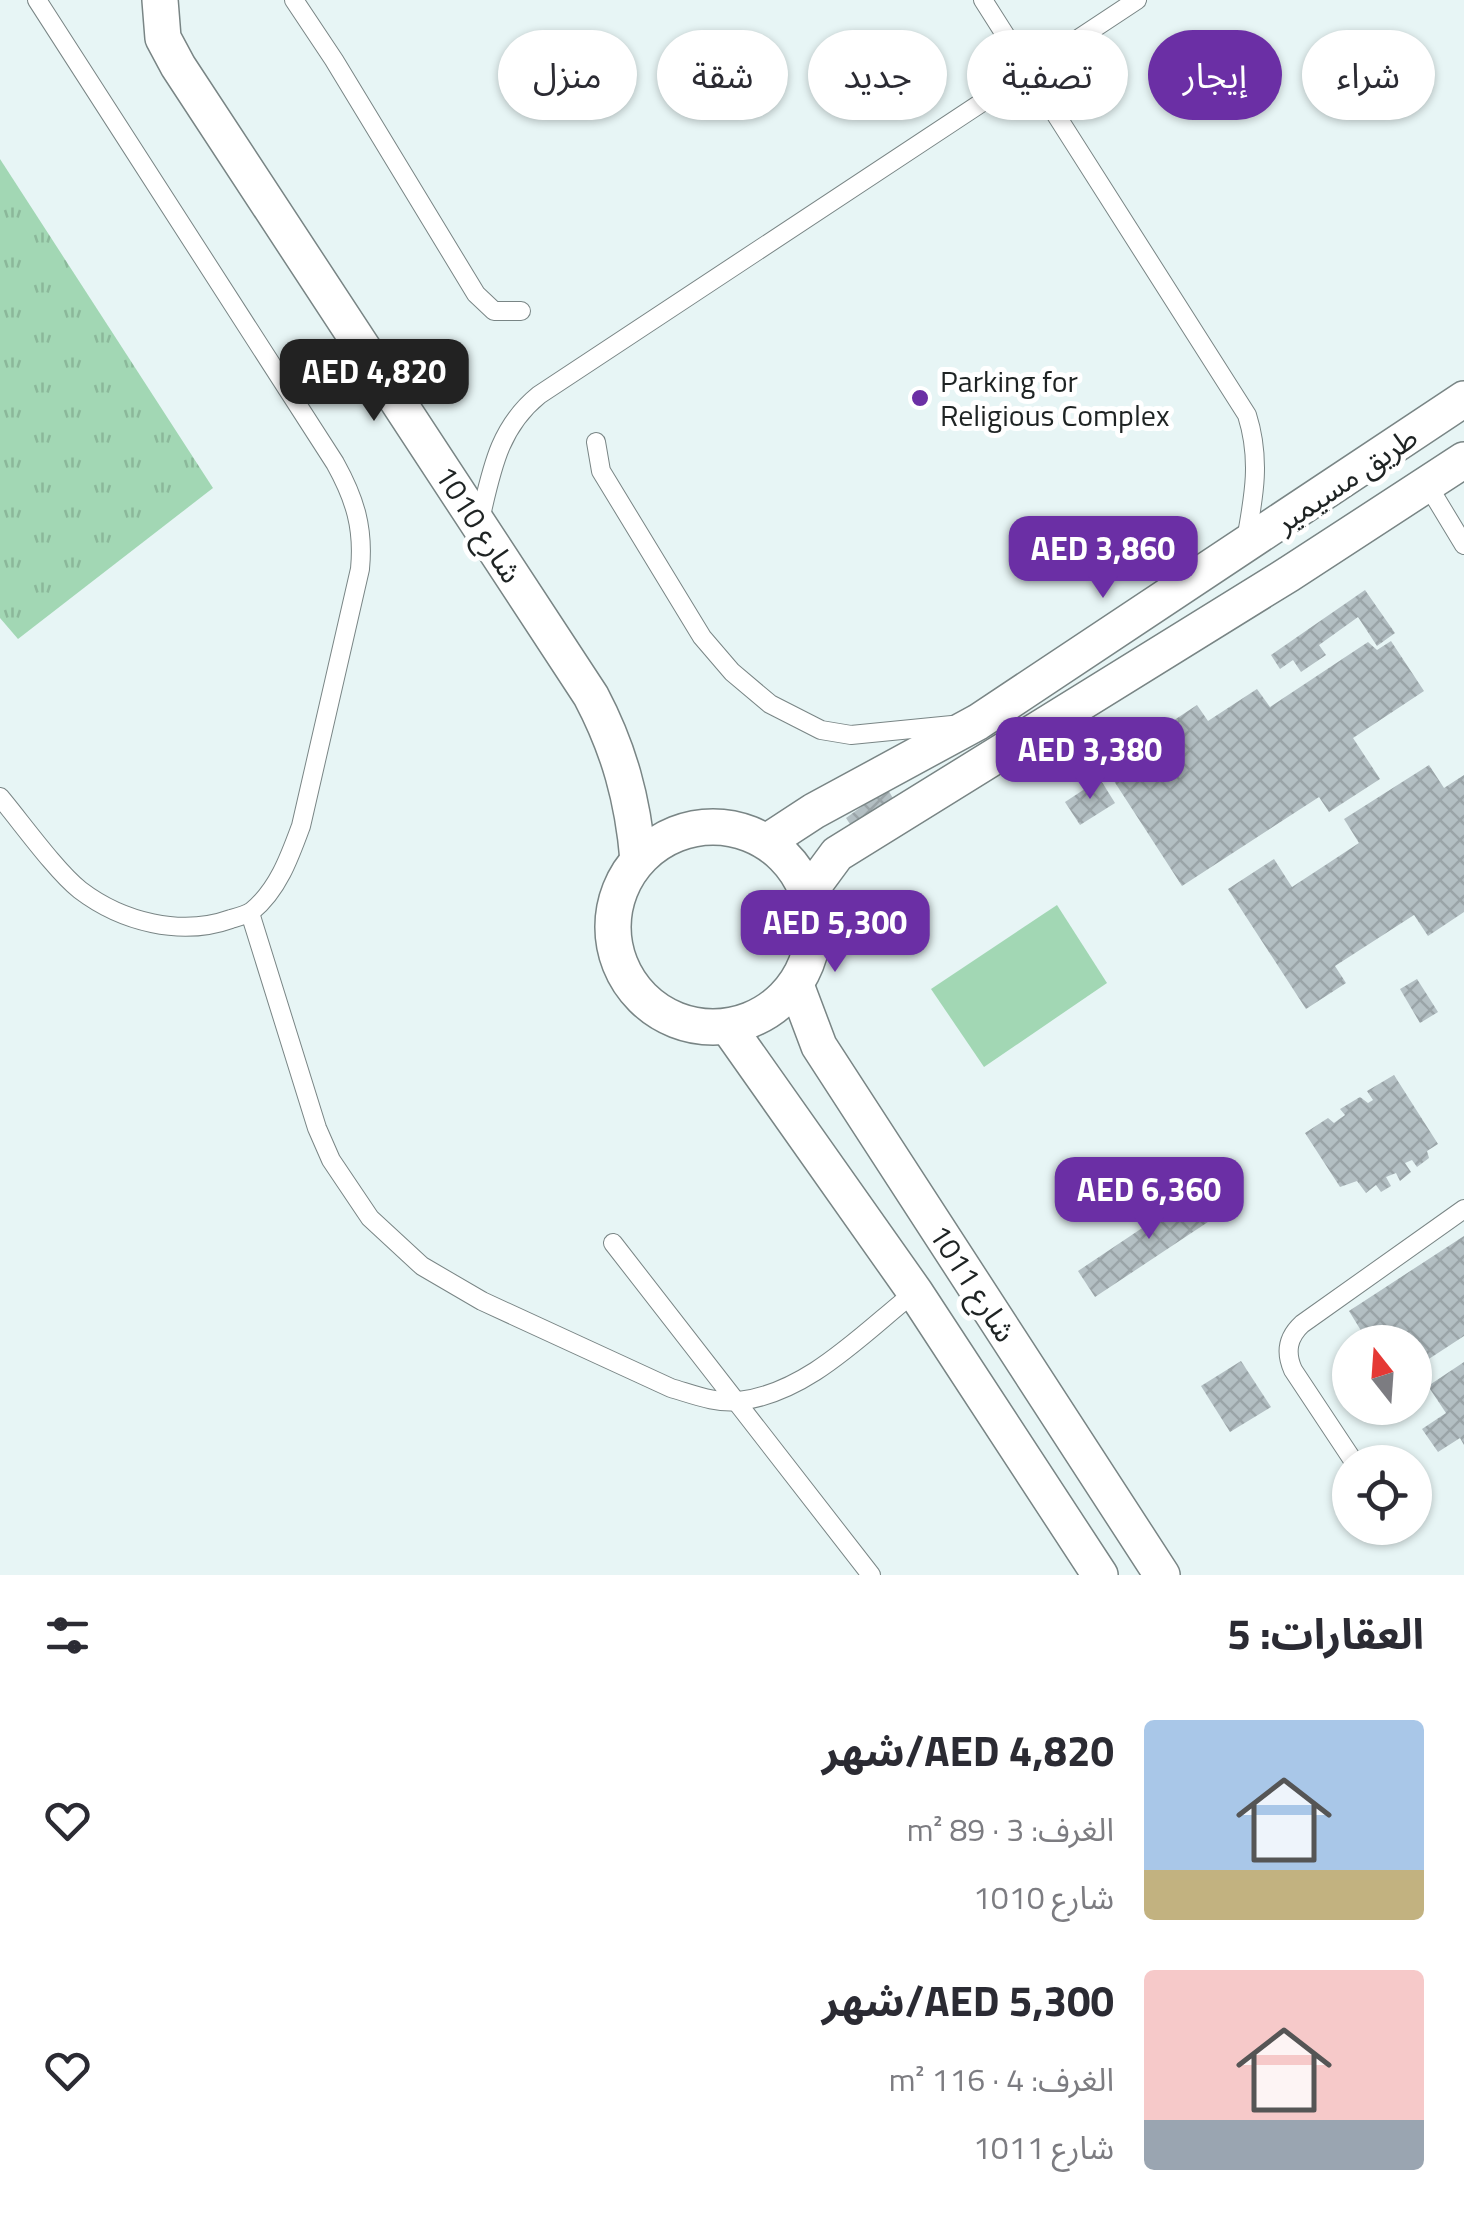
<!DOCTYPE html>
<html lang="ar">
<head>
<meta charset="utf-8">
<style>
	:root { --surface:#fff; --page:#f7f7f7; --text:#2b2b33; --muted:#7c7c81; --accent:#6b2fa5 }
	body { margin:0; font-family:"Titillium Web","Noto Sans Arabic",sans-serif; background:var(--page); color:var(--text); direction:rtl; height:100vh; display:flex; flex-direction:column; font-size:38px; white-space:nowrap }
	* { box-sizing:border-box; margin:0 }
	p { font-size:32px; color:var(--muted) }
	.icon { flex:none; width:55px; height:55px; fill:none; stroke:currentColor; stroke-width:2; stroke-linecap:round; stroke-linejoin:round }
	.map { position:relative; height:1575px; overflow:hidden; direction:ltr }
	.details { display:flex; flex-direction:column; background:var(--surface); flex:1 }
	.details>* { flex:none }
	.guide { position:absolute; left:30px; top:30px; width:1405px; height:90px; direction:rtl; display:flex; gap:20px }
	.needle { width:65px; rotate:343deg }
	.controls { position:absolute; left:1332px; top:1325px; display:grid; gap:20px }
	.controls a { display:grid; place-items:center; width:100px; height:100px; border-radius:50%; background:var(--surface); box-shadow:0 2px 8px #0004; font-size:50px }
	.price { position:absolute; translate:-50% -85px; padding:0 22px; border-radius:20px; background:var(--accent); color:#fff; font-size:32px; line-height:65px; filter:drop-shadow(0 2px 5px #0008) }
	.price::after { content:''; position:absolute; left:50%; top:60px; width:30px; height:22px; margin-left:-15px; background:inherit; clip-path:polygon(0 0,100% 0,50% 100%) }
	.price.on { background:#222; color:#fff }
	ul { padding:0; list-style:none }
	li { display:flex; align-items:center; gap:30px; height:250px; padding:0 40px }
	li span { display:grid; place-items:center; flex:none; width:280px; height:200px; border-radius:10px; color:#555 }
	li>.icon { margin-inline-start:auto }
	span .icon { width:120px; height:120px; fill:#fffc; stroke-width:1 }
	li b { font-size:42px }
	h2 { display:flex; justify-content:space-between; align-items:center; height:120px; padding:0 40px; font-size:42px }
	.tag { padding:0 35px; border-radius:45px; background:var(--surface); box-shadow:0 2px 8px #0004; font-size:35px; line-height:90px }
	.tag.on { background:var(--accent); color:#fff }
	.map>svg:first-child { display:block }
	.grass { fill:url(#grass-tufts) }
	.garden { fill:#a2d7b4 }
	.building { fill:url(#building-cross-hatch) }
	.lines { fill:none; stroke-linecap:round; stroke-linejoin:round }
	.lane-casing { stroke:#798585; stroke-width:20 }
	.street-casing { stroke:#798585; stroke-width:38 }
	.lane { stroke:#fff; stroke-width:18 }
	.street { stroke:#fff; stroke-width:35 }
	.poi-dot { fill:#6b2fa5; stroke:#fff; stroke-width:4 }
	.labels { text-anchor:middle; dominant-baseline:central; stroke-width:10; stroke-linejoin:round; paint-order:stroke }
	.poi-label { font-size:30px; fill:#1e2323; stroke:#fff; text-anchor:start }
	.street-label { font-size:30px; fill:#1e2323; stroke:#fff }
</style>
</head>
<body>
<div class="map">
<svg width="1464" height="1575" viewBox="0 0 1464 1575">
	<defs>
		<pattern id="grass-tufts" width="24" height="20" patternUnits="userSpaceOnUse" patternTransform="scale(2.5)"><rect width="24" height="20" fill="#a2d7b4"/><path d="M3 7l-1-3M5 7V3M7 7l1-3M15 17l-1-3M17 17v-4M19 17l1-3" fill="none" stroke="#8bb89a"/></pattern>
		<pattern id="building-cross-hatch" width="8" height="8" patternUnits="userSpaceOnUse" patternTransform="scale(2.5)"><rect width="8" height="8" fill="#b3bfc3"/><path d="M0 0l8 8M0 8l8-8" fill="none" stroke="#9aa4a7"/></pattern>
	</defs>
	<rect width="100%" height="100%" fill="#e7f5f5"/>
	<path class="grass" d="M0,159L213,488L18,639L0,618Z"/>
	<path class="garden" d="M1057,905L1107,983L984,1067L931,989Z"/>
	<g class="building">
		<path d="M1365,590L1395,633L1377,646L1358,617L1319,645L1326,655L1301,672L1293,660L1280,669L1271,655Z"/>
		<path d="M1391,641L1424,691L1353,738L1380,779L1329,812L1319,797L1182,886L1114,781L1157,753L1147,738L1197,705L1208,721L1257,689L1270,707L1368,642L1377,650Z"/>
		<path d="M1429,765L1444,788L1464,775V912L1428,936L1414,915L1335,966L1346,983L1306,1009L1228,889L1274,859L1292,887L1359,843L1344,819Z"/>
		<path d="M1100,779L1115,803L1080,825L1065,802Z"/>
		<path d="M887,788L909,826L869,853L846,818Z"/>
		<path d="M1417,979L1438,1012L1420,1023L1400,989Z"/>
		<path d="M1394,1075L1438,1144L1427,1151L1429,1158L1417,1167L1412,1160L1405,1163L1411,1172L1400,1181L1396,1173L1386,1177L1391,1186L1381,1192L1376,1185L1366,1193L1357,1181L1340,1187L1305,1133L1328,1118L1334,1123L1345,1115L1340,1109L1360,1097L1368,1103L1373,1100L1367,1091Z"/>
		<path d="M1202,1188L1220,1214L1095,1297L1078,1271Z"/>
		<path d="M1464,1236V1336L1415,1368V1342H1368L1349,1311Z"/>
		<path d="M1241,1361L1271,1407L1230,1432L1201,1386Z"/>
		<path d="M1464,1362V1445L1460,1438L1438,1452L1422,1429L1446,1413L1428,1386Z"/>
	</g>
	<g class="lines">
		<defs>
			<g id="lane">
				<path d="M294,0L334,60L476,294L494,311H521"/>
				<path d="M983,0L1247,415C1261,459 1254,496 1246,540"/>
				<path d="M596,442L601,471L702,637L732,672L770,704L821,730L851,735L952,725"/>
				<path d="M1427,484L1464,545"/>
				<path d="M479,524C491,474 497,429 539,395L1137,0"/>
				<path d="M0,797C21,822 56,871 80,890C122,922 181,937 231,919C238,917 246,915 252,911C278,890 290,856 301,826L360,569C364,528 355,499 335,463L37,0"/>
				<path d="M250,913L317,1128L331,1160L370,1218L422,1266L482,1301L671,1388C692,1394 716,1404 739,1401C808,1393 863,1333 915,1292"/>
				<path d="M613,1243L871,1575"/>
				<path d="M1354,1462L1293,1370C1285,1352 1288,1337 1302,1324L1464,1209"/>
				<path d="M1397,1528H1398"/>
			</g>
			<g id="street">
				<path d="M160,0L163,38L178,66L591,696C619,749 633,800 638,860"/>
				<circle cx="713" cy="927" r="100"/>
				<path d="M768,841L814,811L978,722L1464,399"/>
				<path d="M809,892L837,854L1289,574L1464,460"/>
				<path d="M796,985L819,1046L1162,1575"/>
				<path d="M728,1027L915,1292L1100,1575"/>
			</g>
		</defs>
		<use href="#lane" class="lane-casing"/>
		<use href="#street" class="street-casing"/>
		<use href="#lane" class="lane"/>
		<use href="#street" class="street"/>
	</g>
	<circle class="poi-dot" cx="920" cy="398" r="10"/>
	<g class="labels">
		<g class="poi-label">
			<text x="940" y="381">Parking for<tspan x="940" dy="34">Religious Complex</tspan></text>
		</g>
		<g class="street-label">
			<text transform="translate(1346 479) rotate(-34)">طريق مسيمير</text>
			<text transform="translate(479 524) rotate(57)">شارع 1010</text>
			<text transform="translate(973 1283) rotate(57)">شارع 1011</text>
		</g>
	</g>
</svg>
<div class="controls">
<a><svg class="needle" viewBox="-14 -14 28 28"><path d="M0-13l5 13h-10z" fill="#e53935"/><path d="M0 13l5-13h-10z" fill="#7c7c81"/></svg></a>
<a><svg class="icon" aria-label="locate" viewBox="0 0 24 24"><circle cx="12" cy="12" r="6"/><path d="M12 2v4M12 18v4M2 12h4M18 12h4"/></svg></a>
</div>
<b class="price on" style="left:374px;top:424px">AED 4,820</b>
<b class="price" style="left:1103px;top:601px">AED 3,860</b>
<b class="price" style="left:1090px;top:802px">AED 3,380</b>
<b class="price" style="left:835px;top:975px">AED 5,300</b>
<b class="price" style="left:1149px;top:1242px">AED 6,360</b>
<div class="guide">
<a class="tag">شراء</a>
<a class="tag on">إيجار</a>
<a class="tag">تصفية</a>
<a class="tag">جديد</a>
<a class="tag">شقة</a>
<a class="tag">منزل</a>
</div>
</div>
<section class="details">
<h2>العقارات: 5<svg class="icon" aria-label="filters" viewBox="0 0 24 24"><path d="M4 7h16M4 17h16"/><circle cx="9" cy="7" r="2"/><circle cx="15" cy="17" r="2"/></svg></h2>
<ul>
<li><span style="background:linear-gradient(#a9c7e8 75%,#c2b280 0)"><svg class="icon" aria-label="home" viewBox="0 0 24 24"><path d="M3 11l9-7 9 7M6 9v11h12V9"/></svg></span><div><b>AED 4,820/شهر</b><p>الغرف: 3 · 89 m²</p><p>شارع 1010</p></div><svg class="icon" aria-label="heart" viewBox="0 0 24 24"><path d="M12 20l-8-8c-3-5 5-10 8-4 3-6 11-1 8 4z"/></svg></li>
<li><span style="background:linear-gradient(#f6c9c9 75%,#9aa5b1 0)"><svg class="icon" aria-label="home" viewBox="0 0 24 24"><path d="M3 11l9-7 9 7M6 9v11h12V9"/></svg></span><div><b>AED 5,300/شهر</b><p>الغرف: 4 · 116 m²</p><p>شارع 1011</p></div><svg class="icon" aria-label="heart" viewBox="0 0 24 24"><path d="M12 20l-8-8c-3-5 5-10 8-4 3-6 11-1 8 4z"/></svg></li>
</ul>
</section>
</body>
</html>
